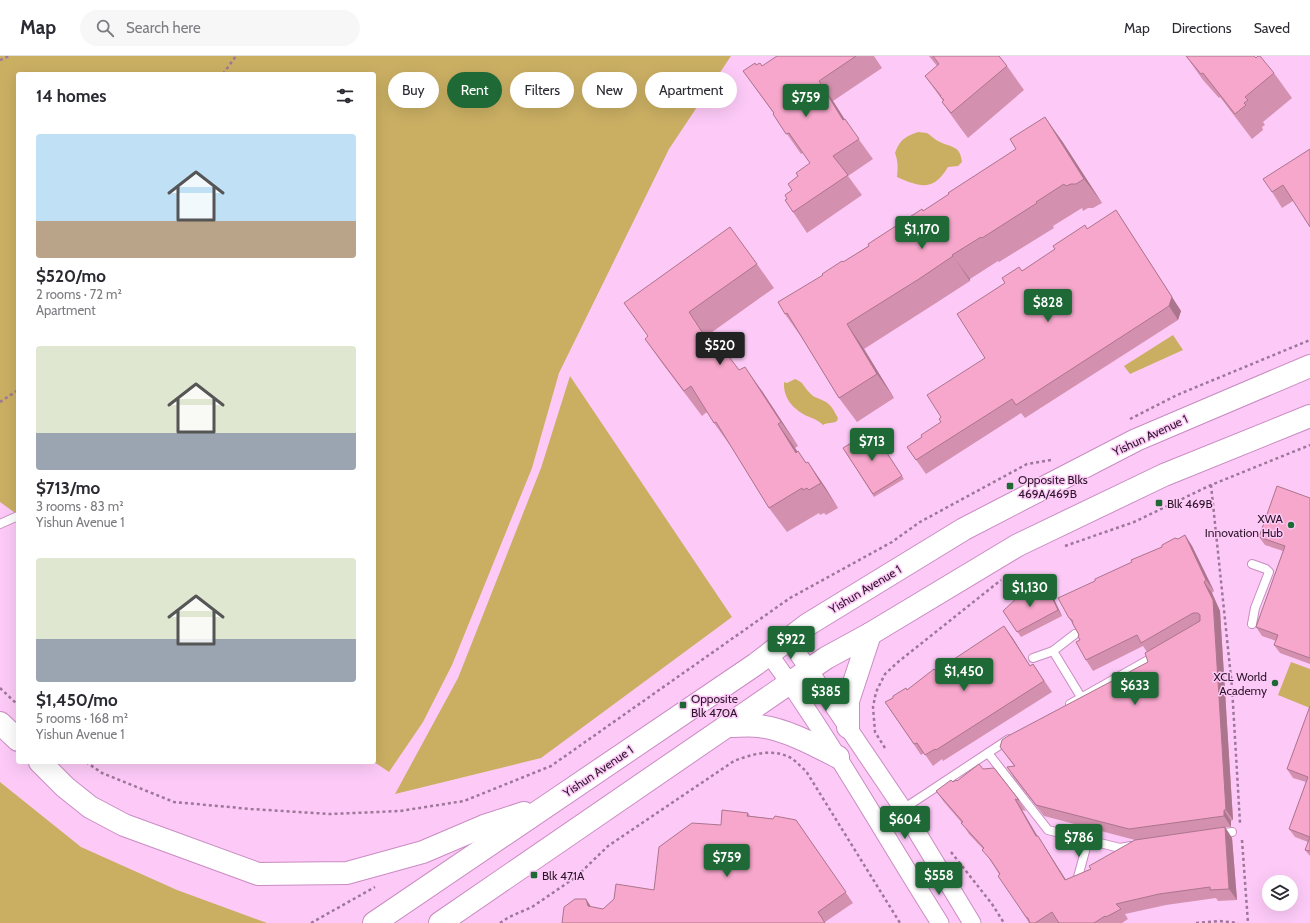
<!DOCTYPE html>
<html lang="en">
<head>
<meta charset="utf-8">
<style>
	:root { --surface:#fff; --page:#f7f7f7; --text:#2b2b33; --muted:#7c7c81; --line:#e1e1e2; --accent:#1f6936 }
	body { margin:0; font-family:Cabin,sans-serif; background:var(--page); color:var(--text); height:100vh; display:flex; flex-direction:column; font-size:15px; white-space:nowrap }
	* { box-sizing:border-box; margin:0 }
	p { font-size:13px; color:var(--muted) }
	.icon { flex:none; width:22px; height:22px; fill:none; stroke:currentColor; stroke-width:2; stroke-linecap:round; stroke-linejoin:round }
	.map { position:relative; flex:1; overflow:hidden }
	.sheet { position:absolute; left:16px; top:16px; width:360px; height:692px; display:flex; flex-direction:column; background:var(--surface); border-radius:4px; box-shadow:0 4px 16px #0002 }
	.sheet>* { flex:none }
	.guide { position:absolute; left:388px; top:16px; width:380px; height:36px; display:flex; gap:8px }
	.buttons { position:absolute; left:1262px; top:819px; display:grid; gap:8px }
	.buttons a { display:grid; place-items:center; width:36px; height:36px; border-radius:50%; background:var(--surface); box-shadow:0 4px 16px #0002; font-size:20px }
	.price { position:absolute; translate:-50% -34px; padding:0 9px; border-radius:4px; background:var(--accent); color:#fff; font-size:13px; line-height:26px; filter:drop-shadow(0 1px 2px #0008) }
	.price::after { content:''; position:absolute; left:50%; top:24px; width:12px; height:9px; margin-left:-6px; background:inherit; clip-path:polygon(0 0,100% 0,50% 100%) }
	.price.active { background:#222; color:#fff }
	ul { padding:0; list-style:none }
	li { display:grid; align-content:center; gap:8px; height:212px; padding:0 20px }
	li span { display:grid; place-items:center; height:124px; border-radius:4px; color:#555 }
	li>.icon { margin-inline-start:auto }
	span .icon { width:72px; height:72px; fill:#fffc; stroke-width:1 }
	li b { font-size:17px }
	h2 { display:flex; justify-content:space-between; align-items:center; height:48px; padding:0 20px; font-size:17px }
	.tag { padding:0 14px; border-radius:18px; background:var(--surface); box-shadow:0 4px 16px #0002; font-size:14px; line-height:36px }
	.tag.active { background:var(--accent); color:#fff }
	header { display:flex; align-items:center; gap:24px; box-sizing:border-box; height:56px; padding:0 20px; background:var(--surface); border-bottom:1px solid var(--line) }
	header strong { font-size:19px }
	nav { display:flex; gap:22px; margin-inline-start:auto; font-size:14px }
	.search { width:280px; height:36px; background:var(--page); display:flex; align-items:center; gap:10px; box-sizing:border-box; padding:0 14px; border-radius:22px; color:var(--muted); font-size:15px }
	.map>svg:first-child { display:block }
	.green { fill:#caaf63 }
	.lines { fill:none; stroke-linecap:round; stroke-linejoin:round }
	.lane-casing { stroke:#c98cc2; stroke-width:10 }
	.street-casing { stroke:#c98cc2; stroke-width:19 }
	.primary-casing { stroke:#c98cc2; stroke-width:24 }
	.path { stroke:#9d7799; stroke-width:2.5; stroke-dasharray:3 3; stroke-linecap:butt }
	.lane { stroke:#fff; stroke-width:8 }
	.street { stroke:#fff; stroke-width:17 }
	.primary { stroke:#fff; stroke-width:22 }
	.wall { fill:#d490af }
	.shaded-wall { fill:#ac758e }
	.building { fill:#f6a7cb; stroke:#ac758e }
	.poi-dot { fill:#1f6936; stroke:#fdcaf7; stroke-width:1.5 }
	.labels { text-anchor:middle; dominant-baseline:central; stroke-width:3; stroke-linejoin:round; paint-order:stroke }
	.street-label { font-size:12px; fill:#2c152a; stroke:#fdcaf7 }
	.poi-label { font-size:12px; fill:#2c152a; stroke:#fdcaf7; text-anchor:start }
</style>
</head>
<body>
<header>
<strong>Map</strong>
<div class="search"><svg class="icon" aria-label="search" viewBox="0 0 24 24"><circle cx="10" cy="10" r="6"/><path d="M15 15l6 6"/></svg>Search here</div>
<nav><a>Map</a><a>Directions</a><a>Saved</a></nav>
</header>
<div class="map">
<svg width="1310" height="867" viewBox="0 0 1310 867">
	<rect width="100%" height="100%" fill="#fdcaf7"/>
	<g class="green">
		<path d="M0,0H731L669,93L559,317L532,412L452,609L423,666L389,716L374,706V18H18V459L0,446Z"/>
		<path d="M918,76L927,77C932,80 935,84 940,86C952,92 960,89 962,106L958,110L948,111C933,136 920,131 897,121C898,112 898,105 895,97C900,84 904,81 918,76Z"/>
		<path d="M1173,279L1183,294L1130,318L1124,310Z"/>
		<path d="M570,320L732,561L541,702L395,738L458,622L541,412Z"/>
		<path d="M795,323C805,327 803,331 810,337C814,342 819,342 824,345C831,348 834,355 838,362L837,365C832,368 828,366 823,369C818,364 814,363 807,360C793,353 783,342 784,326L787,327Z"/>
		<path d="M1291,606L1310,613V652L1278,639Z"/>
		<path d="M0,726L81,791L177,834L267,867H0Z"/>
	</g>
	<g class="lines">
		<defs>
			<g id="lane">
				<path d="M0,468L18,460"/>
				<path d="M1252,508L1266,513L1269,516L1255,552L1252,568"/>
				<path d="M1075,578L1053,595L1081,641"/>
				<path d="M1033,602L1053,595"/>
				<path d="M1070,648L1157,599"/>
				<path d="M988,697L1048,774L1120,792L1131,790"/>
				<path d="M903,753L1009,683"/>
				<path d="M1218,778L1232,776"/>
				<path d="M1078,821L1088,784"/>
			</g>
			<g id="street">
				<path d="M788,583L903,753L972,867"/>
				<path d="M769,598C831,684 883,777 940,867"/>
			</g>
			<g id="primary">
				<path d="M0,667L18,684"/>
				<path d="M728,670C739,670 749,669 759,670C785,673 815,689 838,701"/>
				<path d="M848,671V645L870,578"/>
				<path d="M40,706L65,731L90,751L124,769L258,818L347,817L423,796L484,770L524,757"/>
				<path d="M374,867L756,608L807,569L964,473L1136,384L1310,310"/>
				<path d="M440,867L826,602L870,578L1018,489L1164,419L1310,360"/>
			</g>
		</defs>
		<use href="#lane" class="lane-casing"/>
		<use href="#street" class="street-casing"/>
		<use href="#primary" class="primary-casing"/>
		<g class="path">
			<path d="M0,4L9,0"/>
			<path d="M223,18L236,0"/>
			<path d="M0,346L18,334"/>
			<path d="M1130,363L1177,339L1310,284"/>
			<path d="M1211,429L1232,631L1240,767"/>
			<path d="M1065,490L1134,466L1211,429L1310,389"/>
			<path d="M0,632L18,649"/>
			<path d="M885,692L875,676L873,651L876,636L885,618L898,606L1001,524"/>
			<path d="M86,706L102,717L174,746L251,753L330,758L400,755L464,745L551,710L790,542L892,486L920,466L1027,408L1051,404"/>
			<path d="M1242,784L1248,867"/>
			<path d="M951,796L992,848L1004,867"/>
			<path d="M311,867L375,831"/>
			<path d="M500,867L509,861L532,851L576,821L608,790L734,705C752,698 773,692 791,702C796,705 801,711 806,715L900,867"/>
			<path d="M1196,867L1219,865L1238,867"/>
		</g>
		<use href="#lane" class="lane"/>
		<use href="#street" class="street"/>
		<use href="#primary" class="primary"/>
	</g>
	<g class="wall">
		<path d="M777,0H874L882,12L833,45L844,63L873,103L848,120L862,139L807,177L793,156L787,143L798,120L810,107L803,97L801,98L773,58H774L743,15L756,9L763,10Z"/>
		<path d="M929,0H999L1007,10L1024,34L968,82L959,70L942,46L943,45L925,20L937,10Z"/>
		<path d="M1186,0L1274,17L1292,42L1263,66L1265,69L1262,71L1263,74L1252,83L1220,41L1219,42L1203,24Z"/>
		<path d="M1062,85L1102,147L1093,152H1088L1083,155L1082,152L1053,170L1054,172L999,206L998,205L970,223V225L936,247L864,293L894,342L857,366L839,342L802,282L785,258L823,219L923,155Z"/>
		<path d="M1310,93L1293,145L1282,152L1272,136Z"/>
		<path d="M1125,168L1181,255L1178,264L1025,362L1021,357L926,418L907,391L922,381L941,366V361L985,302L1005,227L1022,215L1087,173Z"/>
		<path d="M757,208L774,232L708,279L711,284L739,314L762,335L798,390L795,392L798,396V395L806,407L808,406L825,431L838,452L826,459L824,457L820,459L819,457L787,476L769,452L732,392L714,367L707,356L702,360L662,307L645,283L648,280L624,247Z"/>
		<path d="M872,374L904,423L874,441L843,392Z"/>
		<path d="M1310,442V608L1280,597L1274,589L1276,585L1262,580L1256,571L1283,495L1265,489L1259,481Z"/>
		<path d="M1185,479L1192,490L1214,535L1212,537L1220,555L1233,764L1231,765V771H1225L1232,782L1237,844L1218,845L1216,842L1166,849L1125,858L1128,863L1122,867H1029L994,810L990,804L983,793L969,778L962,767L944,746L936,735L953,726L957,725L983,713L1019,744L1026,755L1022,754L1037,780L1045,791L1066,824L1091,813L1135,784L1044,760L1014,722L1007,711L1014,710L1000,691L1148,606L1147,596L1143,590L1093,615L1086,604L1079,579L1072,567L1069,562L1095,525L1178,483Z"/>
		<path d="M1052,539L1062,560L1021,581L1003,555Z"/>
		<path d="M1012,581L1030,610L1033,608L1052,636L943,705L942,703L933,710L924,697L921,699L885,646L907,634L936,615Z"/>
		<path d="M1310,650V800L1305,794L1308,786L1295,781L1289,773L1306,726L1293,722L1287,713Z"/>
		<path d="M748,757L750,760L773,763L796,764L853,847L825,866L562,867L586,843L591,851L603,853L614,843L654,834L721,769Z"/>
	</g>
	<g class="shaded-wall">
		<path d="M819,25L833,45L858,84L843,64Z"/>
		<path d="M1045,61L1062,85L1102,147L1084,123Z"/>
		<path d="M1116,154L1125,168L1181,255L1178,264L1169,250Z"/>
		<path d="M952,199L970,223V225L953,200Z"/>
		<path d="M847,268L864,293L894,342L877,318Z"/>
		<path d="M745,311L762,335L798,390L781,366Z"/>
		<path d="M778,368L795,392L813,421L796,397Z"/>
		<path d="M808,406L825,431L838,452L821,427Z"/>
		<path d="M1185,479L1192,490L1214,535L1206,524Z"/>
		<path d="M1204,526L1212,537L1220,555L1233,764L1226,754Z"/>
		<path d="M1048,533L1052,539L1062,560L1058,554Z"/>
		<path d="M1004,570L1012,581L1037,621L1030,610Z"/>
		<path d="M1015,743L1022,754L1044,791L1036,780Z"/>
		<path d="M1224,754L1231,765V771L1224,760Z"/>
		<path d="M1225,771L1232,782L1237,844L1229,833Z"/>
		<path d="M1038,780L1073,835L1065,824Z"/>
		<path d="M586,843L593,854L588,850Z"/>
	</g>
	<g class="building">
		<path d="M777,0H856L819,25L843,64L845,63L859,83L833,100L848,119L793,156L785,144L787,143L785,139L792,134L788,128L798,120L796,117L810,107L789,77L786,78L773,58L774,57L743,15L755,7L756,9L760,7L762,10Z"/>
		<path d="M933,0H999L1007,10L951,57L942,46L944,44L940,40H941L925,20L939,8Z"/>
		<path d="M1186,0H1254L1256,2L1258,0H1260L1274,17L1245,41L1248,44L1244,47L1246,49L1235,58L1203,17L1201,18Z"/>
		<path d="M1045,61L1084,123L1076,128H1071L1066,130L1064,128L1036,146L1037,147L982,182L981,181L952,199L953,200L919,223L847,268L877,318L839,342L787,257L785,258L778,246L823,219L822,218L842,205L843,206L869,190L868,188L922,153L923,155L949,138L948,137L1016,93L1010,83Z"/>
		<path d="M1310,93V171L1283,129L1272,136L1263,123Z"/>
		<path d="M1116,154L1172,241L1169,250L1016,349L1012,343L916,404L907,391L922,381L921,379L941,366L939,363L941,361L927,339L985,302L957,258L1005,227L1002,222L1019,211L1022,215L1055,193L1053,190L1085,169L1087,173Z"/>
		<path d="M730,171L757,208L689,256L704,279L707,277L711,284L715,282L739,314L745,311L781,366L778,368L796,397L798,395L806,407L808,406L821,427L809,434L807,432L803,434L802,432L769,452L716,366L714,367L691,330L684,335L645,283L648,280L624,247Z"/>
		<path d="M872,374L902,420L873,438L843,392Z"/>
		<path d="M1277,430L1310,442V602L1274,589L1278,579L1256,571L1285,490L1259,481Z"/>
		<path d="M1185,479L1206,524L1204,526L1213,544L1226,754H1224V760L1129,773L1036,749L1007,711L1015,710L1000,691L1002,684L1008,680L1148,606L1145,597L1200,565V559L1198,557H1193L1141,587L1137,579L1086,604L1076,586L1080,584L1078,580L1079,579L1073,568L1072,564L1069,562L1058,542L1095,525V523L1132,506L1131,504L1162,491V489L1175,482L1178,483Z"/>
		<path d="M1039,532L1048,533L1058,554L1017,576L1003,555L1019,540Z"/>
		<path d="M1004,570L1030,610L1033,608L1044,625L936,694L935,693L925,699L917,687L914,688L885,646L893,642V640L906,632L907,634L934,613L936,615Z"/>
		<path d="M1310,650V795L1305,794L1310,781L1289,773L1308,721L1287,713Z"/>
		<path d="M979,708L983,713L994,712L1019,744L1015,743L1036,780H1038L1065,824L1091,813L1089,810L1135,784L1225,771L1229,833L1210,834V831L1159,838L1116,848L1121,853L1106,861L1105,860L1094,867H1059L1052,856L1035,867H1030L1028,862L1026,861L998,820L1000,818L990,803L982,794L984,792L961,767L963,766L936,735L951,724L953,726L956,724L957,725Z"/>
		<path d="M722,754L748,757L747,760L773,763L775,760L796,764L846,836L818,856L825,867H562L564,851L575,843H586L588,850L603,853L614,843L616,828L654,834L659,791L692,767L721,769Z"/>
	</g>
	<g class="poi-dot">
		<rect x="1006" y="426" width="8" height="8" rx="2"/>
		<rect x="1155" y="443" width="8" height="8" rx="2"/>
		<circle cx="1291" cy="469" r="4"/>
		<circle cx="1275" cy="627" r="4"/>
		<rect x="679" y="645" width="8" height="8" rx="2"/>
		<rect x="530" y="815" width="8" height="8" rx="2"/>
	</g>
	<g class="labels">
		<g class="street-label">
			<text transform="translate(1150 379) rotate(-25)">Yishun Avenue 1</text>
			<text transform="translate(865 533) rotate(-31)">Yishun Avenue 1</text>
			<text transform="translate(598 715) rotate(-34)">Yishun Avenue 1</text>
		</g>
		<g class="poi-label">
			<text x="1018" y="423">Opposite Blks<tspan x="1018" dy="14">469A/469B</tspan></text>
			<text x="1167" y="447">Blk 469B</text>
			<text x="1283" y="462" text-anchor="end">XWA<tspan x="1283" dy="14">Innovation Hub</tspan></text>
			<text x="1267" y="620" text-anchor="end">XCL World<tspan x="1267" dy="14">Academy</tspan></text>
			<text x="691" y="642">Opposite<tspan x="691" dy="14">Blk 470A</tspan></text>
			<text x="542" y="819">Blk 471A</text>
		</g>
	</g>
</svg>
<div class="buttons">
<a><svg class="icon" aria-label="layers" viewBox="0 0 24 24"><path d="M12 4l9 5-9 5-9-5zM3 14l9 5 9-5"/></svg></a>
</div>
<b class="price" style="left:806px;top:62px">$759</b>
<b class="price" style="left:922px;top:194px">$1,170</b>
<b class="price" style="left:1048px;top:267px">$828</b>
<b class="price active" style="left:720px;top:310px">$520</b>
<b class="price" style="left:872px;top:406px">$713</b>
<b class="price" style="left:1030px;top:552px">$1,130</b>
<b class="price" style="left:791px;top:604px">$922</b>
<b class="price" style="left:964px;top:636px">$1,450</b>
<b class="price" style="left:1135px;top:650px">$633</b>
<b class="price" style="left:826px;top:656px">$385</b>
<b class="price" style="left:905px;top:784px">$604</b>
<b class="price" style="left:1079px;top:802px">$786</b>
<b class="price" style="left:727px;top:822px">$759</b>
<b class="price" style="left:939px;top:840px">$558</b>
<div class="guide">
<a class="tag">Buy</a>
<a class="tag active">Rent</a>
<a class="tag">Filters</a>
<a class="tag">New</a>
<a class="tag">Apartment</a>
</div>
<section class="sheet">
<h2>14 homes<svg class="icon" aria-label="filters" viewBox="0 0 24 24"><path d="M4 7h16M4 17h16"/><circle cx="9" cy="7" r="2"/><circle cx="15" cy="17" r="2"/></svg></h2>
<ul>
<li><span style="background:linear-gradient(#bfe0f5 70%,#b9a48a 0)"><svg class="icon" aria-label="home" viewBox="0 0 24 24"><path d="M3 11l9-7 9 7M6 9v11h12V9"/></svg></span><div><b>$520/mo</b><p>2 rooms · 72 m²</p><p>Apartment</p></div></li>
<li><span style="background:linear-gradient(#dfe7d0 70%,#9aa5b1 0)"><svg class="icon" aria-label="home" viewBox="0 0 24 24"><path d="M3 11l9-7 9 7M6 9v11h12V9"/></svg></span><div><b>$713/mo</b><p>3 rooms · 83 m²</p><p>Yishun Avenue 1</p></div></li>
<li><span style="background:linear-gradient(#dfe7d0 65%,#9aa5b1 0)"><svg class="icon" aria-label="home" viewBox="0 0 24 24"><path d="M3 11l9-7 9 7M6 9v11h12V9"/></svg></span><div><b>$1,450/mo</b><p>5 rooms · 168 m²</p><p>Yishun Avenue 1</p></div></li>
</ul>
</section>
</div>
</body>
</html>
